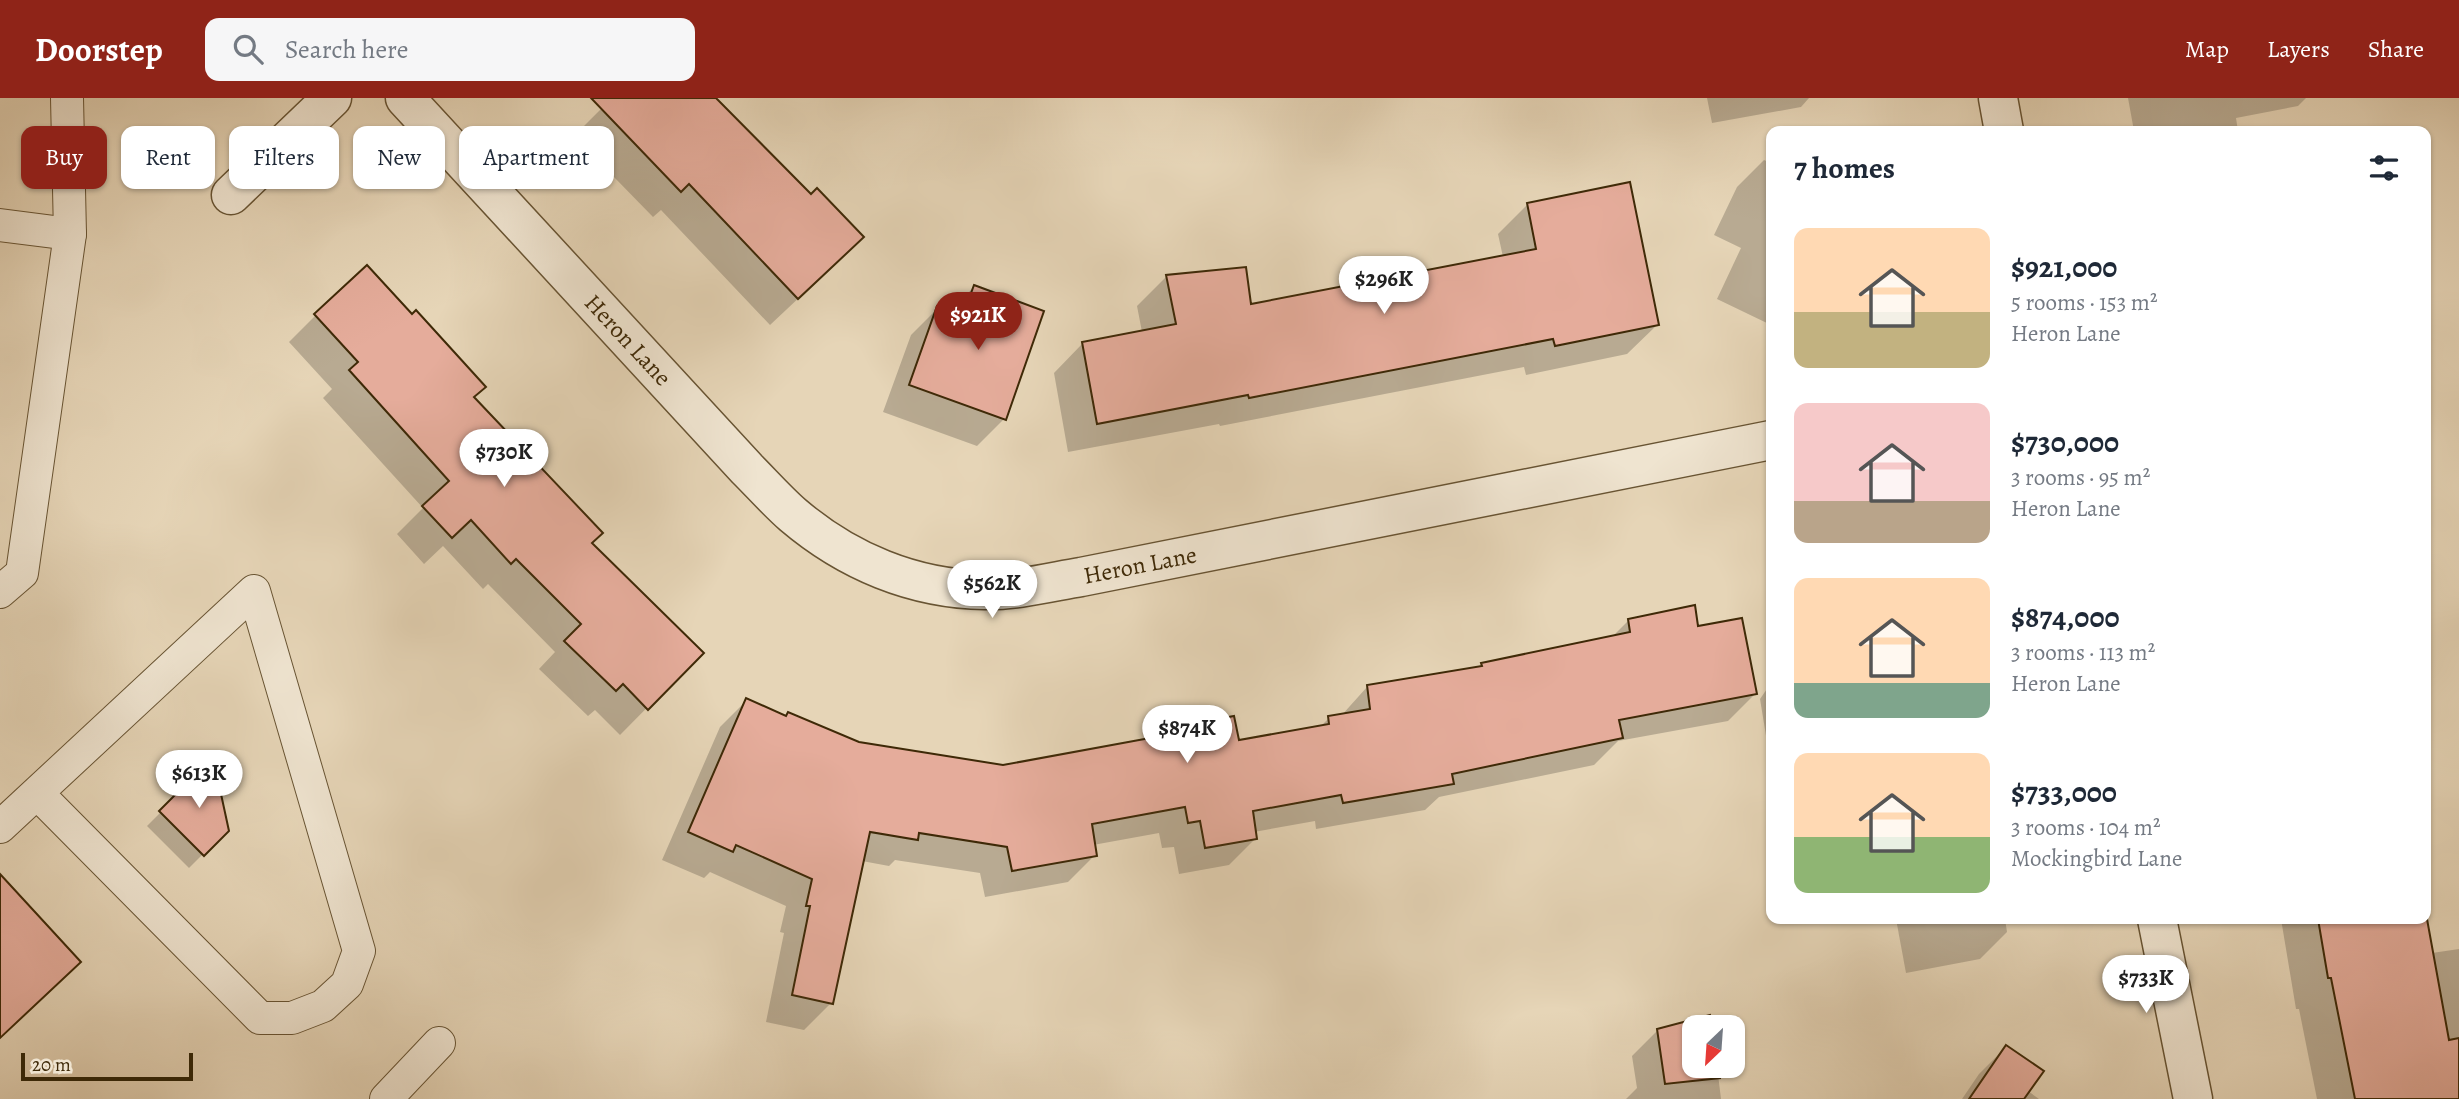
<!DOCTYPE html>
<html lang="en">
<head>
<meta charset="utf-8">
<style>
	:root { --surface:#fff; --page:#f6f6f7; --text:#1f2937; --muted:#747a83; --accent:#8f2418 }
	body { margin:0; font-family:Alegreya,serif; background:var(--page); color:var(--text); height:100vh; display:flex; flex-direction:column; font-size:26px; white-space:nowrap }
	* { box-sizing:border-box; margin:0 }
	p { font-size:23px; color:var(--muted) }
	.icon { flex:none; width:38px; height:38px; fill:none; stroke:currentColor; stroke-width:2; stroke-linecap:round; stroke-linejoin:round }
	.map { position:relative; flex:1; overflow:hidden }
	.details { position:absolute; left:1766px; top:28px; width:665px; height:798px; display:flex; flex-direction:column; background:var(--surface); border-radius:14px; box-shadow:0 2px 5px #0004 }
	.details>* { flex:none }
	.banner { position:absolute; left:21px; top:28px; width:665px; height:63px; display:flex; gap:14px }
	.needle { width:46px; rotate:205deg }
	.buttons { position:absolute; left:1682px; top:917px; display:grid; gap:14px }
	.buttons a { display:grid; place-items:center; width:63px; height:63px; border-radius:14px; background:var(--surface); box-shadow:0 2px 5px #0004; font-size:35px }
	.scale { position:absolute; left:21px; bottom:18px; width:172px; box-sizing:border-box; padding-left:7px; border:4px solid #3e2907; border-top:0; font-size:19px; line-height:24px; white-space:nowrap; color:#3e2907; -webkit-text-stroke:5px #efe4d0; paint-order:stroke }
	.price { position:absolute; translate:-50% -60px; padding:0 16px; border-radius:24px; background:#fff; color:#222; font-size:23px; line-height:46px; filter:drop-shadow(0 2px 4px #0008) }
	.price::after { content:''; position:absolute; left:50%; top:42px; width:21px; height:16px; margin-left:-10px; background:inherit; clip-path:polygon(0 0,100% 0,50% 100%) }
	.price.active { background:var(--accent); color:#fff }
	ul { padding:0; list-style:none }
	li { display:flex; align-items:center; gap:21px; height:175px; padding:0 28px }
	li span { display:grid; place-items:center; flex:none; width:196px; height:140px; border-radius:14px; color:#555 }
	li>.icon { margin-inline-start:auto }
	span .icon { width:84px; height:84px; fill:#fffc; stroke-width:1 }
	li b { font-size:30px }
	h2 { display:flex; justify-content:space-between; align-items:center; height:84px; padding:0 28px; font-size:30px }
	.chip { padding:0 24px; border-radius:14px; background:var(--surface); box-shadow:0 2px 5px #0004; font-size:24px; line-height:63px }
	.chip.active { background:var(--accent); color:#fff }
	header { display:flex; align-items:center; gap:42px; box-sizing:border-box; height:98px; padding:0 35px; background:var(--accent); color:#fff }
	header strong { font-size:33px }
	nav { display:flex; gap:38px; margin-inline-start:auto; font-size:24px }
	.search { width:490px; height:63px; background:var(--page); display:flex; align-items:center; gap:18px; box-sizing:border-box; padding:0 24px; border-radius:14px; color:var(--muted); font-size:26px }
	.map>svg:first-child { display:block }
	.shadow { fill:#0003 }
	.building { fill:#e5ac9b; stroke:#3e2907; stroke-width:2 }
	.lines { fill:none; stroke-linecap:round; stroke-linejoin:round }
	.service-casing { stroke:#685433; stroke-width:34 }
	.minor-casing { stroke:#685433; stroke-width:41 }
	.service { stroke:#efe4d0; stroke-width:32 }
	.minor { stroke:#efe4d0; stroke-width:38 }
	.labels { text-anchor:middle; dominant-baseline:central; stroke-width:6; stroke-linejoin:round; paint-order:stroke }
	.street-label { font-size:24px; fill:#3e2907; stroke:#efe4d0 }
</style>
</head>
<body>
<header>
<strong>Doorstep</strong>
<div class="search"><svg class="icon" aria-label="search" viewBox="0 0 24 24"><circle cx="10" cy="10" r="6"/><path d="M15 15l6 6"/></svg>Search here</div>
<nav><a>Map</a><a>Layers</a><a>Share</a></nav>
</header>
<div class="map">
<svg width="2459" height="1001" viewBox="0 0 2459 1001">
	<rect width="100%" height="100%" fill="#e6d5b7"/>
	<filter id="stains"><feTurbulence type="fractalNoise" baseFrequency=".00286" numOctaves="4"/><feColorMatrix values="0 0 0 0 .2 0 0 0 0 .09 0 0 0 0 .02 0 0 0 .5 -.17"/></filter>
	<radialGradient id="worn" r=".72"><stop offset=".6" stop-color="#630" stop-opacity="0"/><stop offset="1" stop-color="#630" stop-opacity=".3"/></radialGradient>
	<g class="shadow">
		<path d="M612,0H714L719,6L721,4L811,98L835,166L770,227L661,112L653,119L574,38Z"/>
		<path d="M1707,0H1809L1801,9L1712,25Z"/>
		<path d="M2128,0H2306L2298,8L2236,20L2238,33H2134Z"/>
		<path d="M1764,62L1771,65V227L1717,201L1741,150L1714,137L1737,89Z"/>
		<path d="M1528,106L1657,227L1627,256L1526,277L1524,269L1220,328L1219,326L1068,354L1054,275L1083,245L1142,234L1137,208L1166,179L1250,208L1503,159L1498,136Z"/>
		<path d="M974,189L1004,321L977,348L883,314L911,237L938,210L949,214Z"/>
		<path d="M316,217L473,300L590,446L701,555L620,637L595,612L588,618L539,571L555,554L488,486L483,491L443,448L424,466L397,436L423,410L323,300L332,291L289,244Z"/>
		<path d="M1629,522L1697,530L1755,596L1728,623L1618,643L1594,667L1439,699L1425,712L1316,731L1315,723L1254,734L1256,740L1229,767L1179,776L1174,749L1162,750L1159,735L1093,747L1095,757L1068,784L985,799L980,775L895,762L889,768L862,763L831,905L804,932L766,924L784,835L780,834L786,808L710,774L704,780L662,762L720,629L746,603L785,619L858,645L1003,669L1164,640L1172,632L1237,644L1319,630L1329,620L1341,618L1367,589L1478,571L1482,567L1611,540Z"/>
		<path d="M1771,585V668L1760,601Z"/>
		<path d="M212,663L227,732L189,770L147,728Z"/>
		<path d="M0,779L79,864L0,941Z"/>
		<path d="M2426,820L2432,855L2459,851V1001H2317L2299,911H2296L2281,821Z"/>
		<path d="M1896,821H2005L2007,834L1980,861L1906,875Z"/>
		<path d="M1708,919L1711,929H1694V968H1717L1721,1001H1626L1637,990L1632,958L1657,933Z"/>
		<path d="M2006,949L2028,993L2039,1001H1962L1979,976Z"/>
	</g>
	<g class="building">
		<path d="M591,0H716L811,96L817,90L864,139L798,201L689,86L681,94Z"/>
		<path d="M1630,84L1659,227L1555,248L1553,241L1249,300L1248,297L1097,326L1082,244L1176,226L1166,177L1246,169L1251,206L1536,151L1527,105Z"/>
		<path d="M367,167L412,216L416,212L486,289L474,299L603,435L592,445L704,555L648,612L623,586L616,593L564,543L581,526L516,461L511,466L471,422L452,440L422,408L449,383L349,272L358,264L314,216Z"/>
		<path d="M974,187L1044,213L1006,322L909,287L937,208L963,217Z"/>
		<path d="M1695,507L1698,528L1742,520L1757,596L1619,622L1623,640L1452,676L1454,686L1343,705L1341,697L1253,713L1257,741L1205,750L1200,723L1188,725L1185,709L1092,726L1097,758L1012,773L1007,749L919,735L918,742L870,734L833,906L792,897L810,808H806L812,781L736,747L733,754L688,734L746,600L786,618L788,614L859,644L1003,667L1172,636L1171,630L1234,618L1239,642L1329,626L1328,618L1370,611L1367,587L1482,568L1481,565L1630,534L1628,521Z"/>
		<path d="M213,659L229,733L204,758L159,713Z"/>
		<path d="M0,776L81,864L0,940Z"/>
		<path d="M2318,821H2427L2449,942L2459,940V1001H2355L2331,880H2328Z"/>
		<path d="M1710,917L1713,929H1694V968H1719L1720,980L1665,986L1657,931Z"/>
		<path d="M2006,947L2044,973L2024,1001H1969Z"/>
	</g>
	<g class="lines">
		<defs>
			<g id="service">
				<path d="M67,0L70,136"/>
				<path d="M0,127L70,136L22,475L0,494"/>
				<path d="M0,729L254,493L359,853L347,886L323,908L292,920H260L37,695"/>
				<path d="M386,1001L439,945"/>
			</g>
			<g id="minor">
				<path d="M405,0L747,371C762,386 777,403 793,417C847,463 913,491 985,492C1015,493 1051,484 1081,479L1771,342"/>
				<path d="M1998,0L2004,33"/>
				<path d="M231,97L332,0"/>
				<path d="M2157,821L2193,1001"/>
			</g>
		</defs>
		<use href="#service" class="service-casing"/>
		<use href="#minor" class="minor-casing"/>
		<use href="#service" class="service"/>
		<use href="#minor" class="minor"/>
	</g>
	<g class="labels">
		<g class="street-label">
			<text transform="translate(628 242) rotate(47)">Heron Lane</text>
			<text transform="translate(1140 467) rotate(-11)">Heron Lane</text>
		</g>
	</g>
	<rect width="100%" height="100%" filter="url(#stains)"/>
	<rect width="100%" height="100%" fill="url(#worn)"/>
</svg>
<div class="buttons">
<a><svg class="needle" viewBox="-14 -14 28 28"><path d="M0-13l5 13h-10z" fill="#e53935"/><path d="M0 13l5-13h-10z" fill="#747a83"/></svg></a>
</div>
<div class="scale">20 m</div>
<b class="price" style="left:1384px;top:218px">$296K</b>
<b class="price active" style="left:978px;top:254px">$921K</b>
<b class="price" style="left:504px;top:391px">$730K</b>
<b class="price" style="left:992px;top:522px">$562K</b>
<b class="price" style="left:1187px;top:667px">$874K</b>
<b class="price" style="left:199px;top:712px">$613K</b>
<b class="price" style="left:2146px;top:917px">$733K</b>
<div class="banner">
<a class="chip active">Buy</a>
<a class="chip">Rent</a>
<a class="chip">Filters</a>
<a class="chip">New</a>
<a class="chip">Apartment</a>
</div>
<section class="details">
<h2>7 homes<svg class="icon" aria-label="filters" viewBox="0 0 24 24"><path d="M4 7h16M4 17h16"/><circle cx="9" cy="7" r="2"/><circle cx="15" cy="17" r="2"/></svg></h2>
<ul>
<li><span style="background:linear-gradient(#ffd9b3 60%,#c2b280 0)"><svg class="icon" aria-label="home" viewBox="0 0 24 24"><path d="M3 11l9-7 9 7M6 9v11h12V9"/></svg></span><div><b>$921,000</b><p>5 rooms · 153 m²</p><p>Heron Lane</p></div></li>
<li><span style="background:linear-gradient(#f6c9c9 70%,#b9a48a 0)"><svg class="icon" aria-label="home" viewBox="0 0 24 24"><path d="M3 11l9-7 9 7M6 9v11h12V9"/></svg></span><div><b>$730,000</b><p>3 rooms · 95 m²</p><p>Heron Lane</p></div></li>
<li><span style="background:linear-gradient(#ffd9b3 75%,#7fa58c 0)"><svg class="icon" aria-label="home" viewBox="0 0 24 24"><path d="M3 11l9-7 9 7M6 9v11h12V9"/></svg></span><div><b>$874,000</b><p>3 rooms · 113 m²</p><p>Heron Lane</p></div></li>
<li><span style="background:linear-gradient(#ffd9b3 60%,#8fb573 0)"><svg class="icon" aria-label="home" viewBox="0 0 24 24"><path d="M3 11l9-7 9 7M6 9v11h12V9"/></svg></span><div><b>$733,000</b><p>3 rooms · 104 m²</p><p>Mockingbird Lane</p></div></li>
</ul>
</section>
</div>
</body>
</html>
